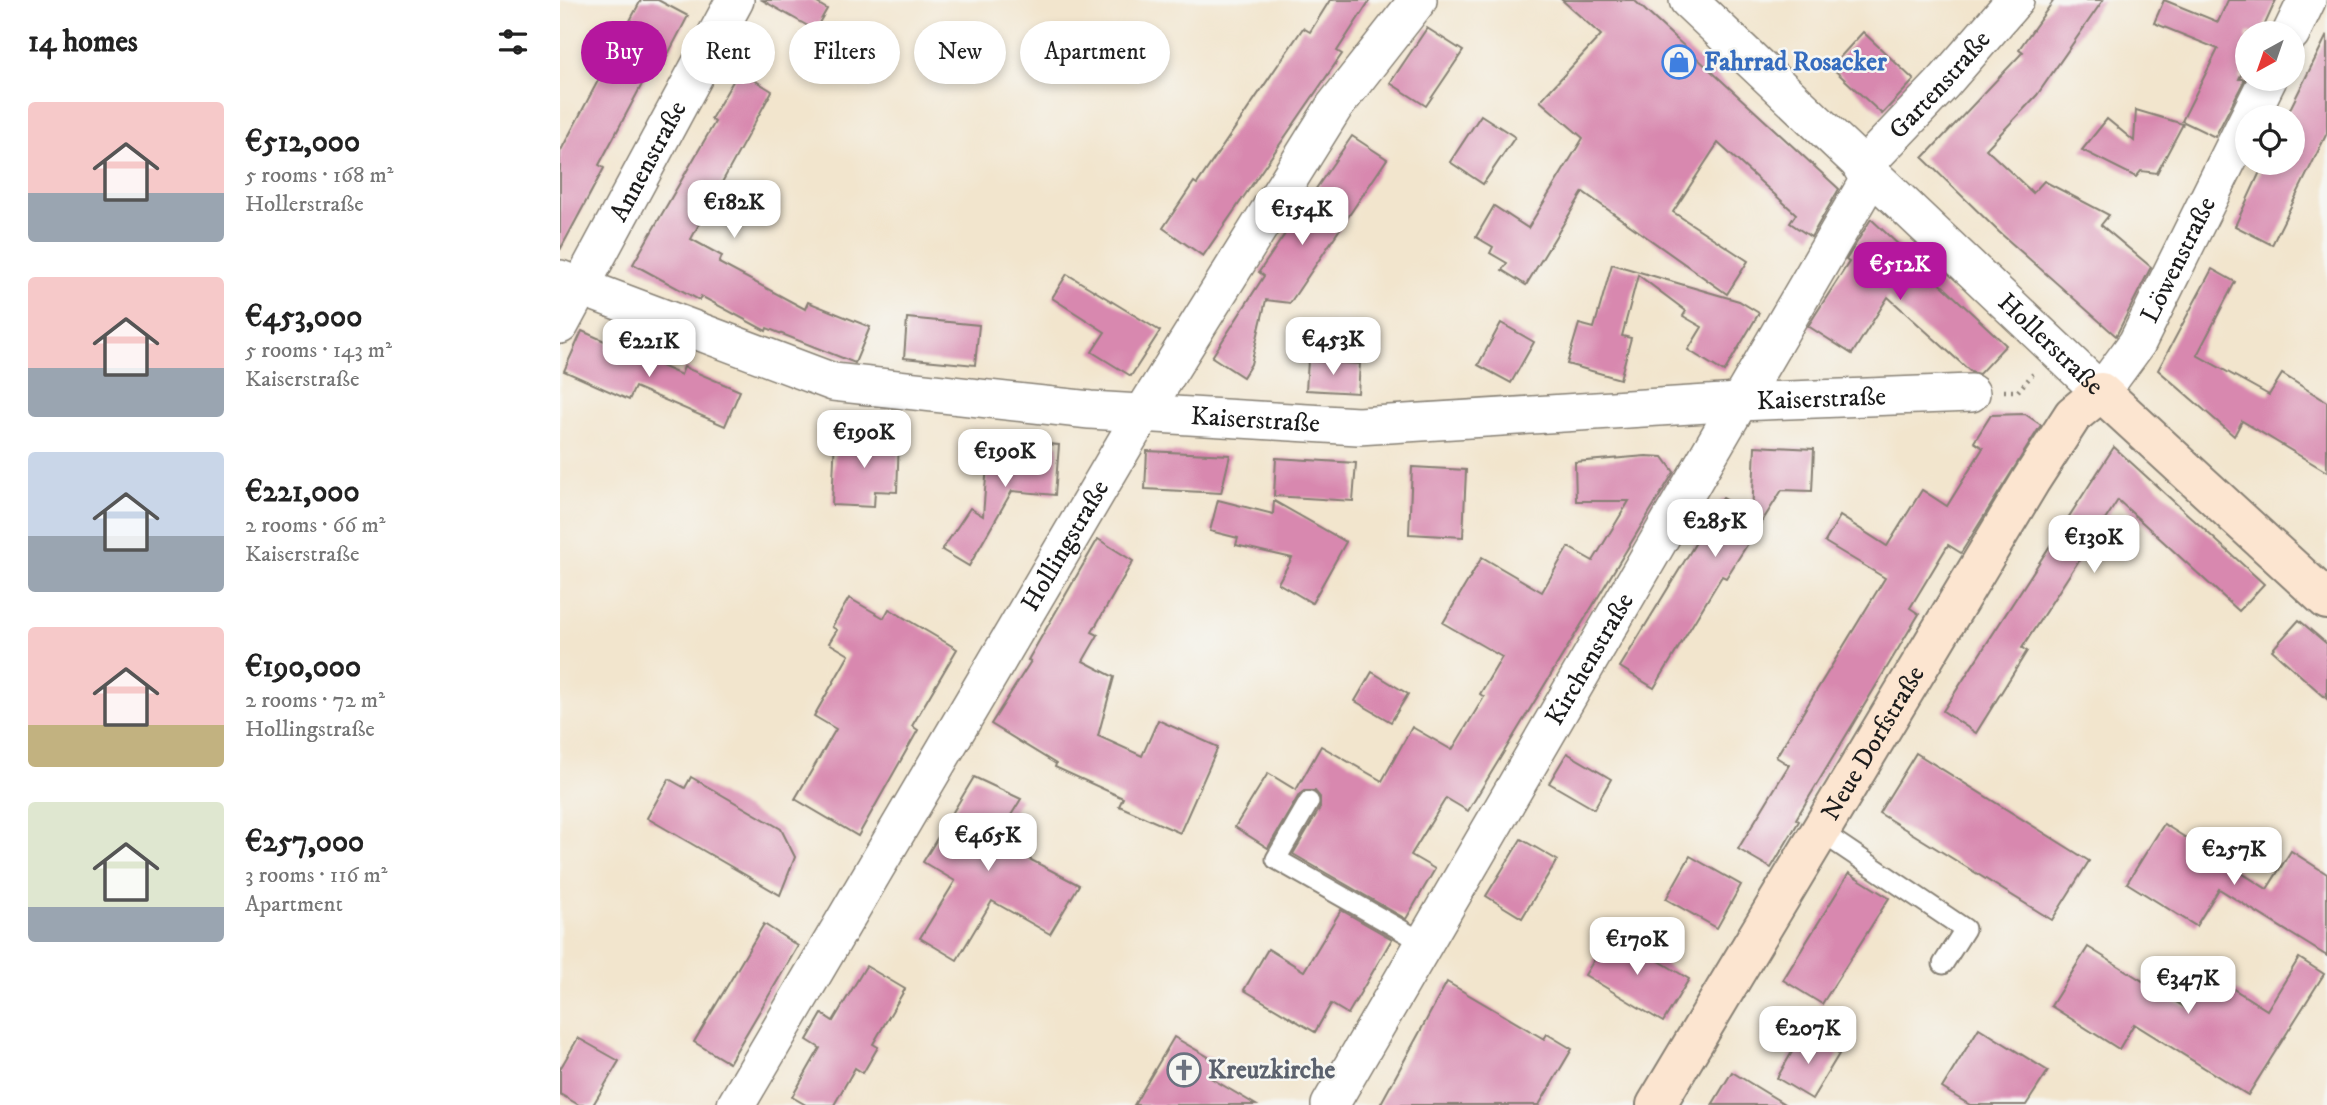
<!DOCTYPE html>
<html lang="en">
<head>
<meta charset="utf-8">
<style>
	:root { --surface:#fff; --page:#f6f6f6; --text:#222; --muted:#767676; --accent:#b5179e }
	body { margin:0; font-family:"IM FELL DW Pica",serif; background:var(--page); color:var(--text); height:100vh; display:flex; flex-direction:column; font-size:26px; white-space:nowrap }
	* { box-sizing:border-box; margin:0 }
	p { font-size:23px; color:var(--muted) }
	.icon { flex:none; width:38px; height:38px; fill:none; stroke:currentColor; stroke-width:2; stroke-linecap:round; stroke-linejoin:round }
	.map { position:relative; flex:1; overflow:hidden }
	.details { display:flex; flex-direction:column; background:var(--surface); width:560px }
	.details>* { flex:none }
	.hud { position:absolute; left:21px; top:21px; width:665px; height:63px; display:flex; gap:14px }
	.needle { width:46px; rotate:220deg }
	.buttons { position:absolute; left:1675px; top:21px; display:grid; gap:14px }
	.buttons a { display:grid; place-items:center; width:70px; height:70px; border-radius:50%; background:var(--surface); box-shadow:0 4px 10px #0003; font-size:35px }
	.price { position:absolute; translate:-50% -60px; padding:0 16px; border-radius:14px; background:#fff; color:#222; font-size:23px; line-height:46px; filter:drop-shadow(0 2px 4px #0008) }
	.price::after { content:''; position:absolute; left:50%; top:42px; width:21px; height:16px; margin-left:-10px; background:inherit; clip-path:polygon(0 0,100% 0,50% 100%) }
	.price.current { background:var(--accent); color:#fff }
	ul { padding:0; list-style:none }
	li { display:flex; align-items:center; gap:21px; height:175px; padding:0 28px }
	li span { display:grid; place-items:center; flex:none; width:196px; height:140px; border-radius:7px; color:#555 }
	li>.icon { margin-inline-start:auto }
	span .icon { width:84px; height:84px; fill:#fffc; stroke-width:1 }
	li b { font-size:30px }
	h2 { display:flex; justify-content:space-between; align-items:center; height:84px; padding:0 28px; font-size:30px }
	.chip { padding:0 24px; border-radius:32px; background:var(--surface); box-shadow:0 4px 10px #0003; font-size:24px; line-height:63px }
	.chip.current { background:var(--accent); color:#fff }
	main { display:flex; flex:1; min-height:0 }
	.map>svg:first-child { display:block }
	.building { fill:#d888af }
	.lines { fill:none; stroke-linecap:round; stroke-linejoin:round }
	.lane-casing { stroke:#878074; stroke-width:23 }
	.street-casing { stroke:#878074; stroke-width:40 }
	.secondary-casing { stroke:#878074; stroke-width:42 }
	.path { stroke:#878074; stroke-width:4.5; stroke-dasharray:2 5; stroke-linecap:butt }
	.lane { stroke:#fff; stroke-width:19 }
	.street { stroke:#fff; stroke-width:37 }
	.secondary { stroke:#fce5d0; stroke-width:38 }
	.labels { text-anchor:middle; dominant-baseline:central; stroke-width:5; stroke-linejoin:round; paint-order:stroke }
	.shop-label { font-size:26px; font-weight:bold; fill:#366cbe; stroke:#f6f6f2; text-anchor:start }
	.street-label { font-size:26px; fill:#1c1c1c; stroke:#f6f6f2 }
	.worship-label { font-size:26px; font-weight:bold; fill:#5b616d; stroke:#f6f6f2; text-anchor:start }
</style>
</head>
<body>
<main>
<section class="details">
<h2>14 homes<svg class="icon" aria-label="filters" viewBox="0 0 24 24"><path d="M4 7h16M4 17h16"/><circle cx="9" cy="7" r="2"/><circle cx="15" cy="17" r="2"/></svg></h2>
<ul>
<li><span style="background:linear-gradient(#f6c9c9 65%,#9aa5b1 0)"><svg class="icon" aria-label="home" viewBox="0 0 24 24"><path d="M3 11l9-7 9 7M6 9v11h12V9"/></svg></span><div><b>€512,000</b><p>5 rooms · 168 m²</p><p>Hollerstraße</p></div></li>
<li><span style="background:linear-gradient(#f6c9c9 65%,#9aa5b1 0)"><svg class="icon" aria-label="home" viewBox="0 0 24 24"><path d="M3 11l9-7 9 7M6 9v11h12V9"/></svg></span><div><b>€453,000</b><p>5 rooms · 143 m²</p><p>Kaiserstraße</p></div></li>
<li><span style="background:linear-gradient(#c9d6e8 60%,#9aa5b1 0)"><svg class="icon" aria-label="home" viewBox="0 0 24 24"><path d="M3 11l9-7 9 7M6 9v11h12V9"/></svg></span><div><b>€221,000</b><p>2 rooms · 66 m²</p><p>Kaiserstraße</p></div></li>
<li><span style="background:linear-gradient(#f6c9c9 70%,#c2b280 0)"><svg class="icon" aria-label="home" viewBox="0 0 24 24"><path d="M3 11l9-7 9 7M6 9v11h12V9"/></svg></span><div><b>€190,000</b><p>2 rooms · 72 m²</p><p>Hollingstraße</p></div></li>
<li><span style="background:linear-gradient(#dfe7d0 75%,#9aa5b1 0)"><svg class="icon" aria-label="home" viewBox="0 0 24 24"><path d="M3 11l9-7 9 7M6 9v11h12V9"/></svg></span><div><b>€257,000</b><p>3 rooms · 116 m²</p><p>Apartment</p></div></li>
</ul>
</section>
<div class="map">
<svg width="1767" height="1105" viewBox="0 0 1767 1105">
	<rect width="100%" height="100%" fill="#f6f6f2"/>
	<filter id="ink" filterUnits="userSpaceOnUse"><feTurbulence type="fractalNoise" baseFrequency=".0143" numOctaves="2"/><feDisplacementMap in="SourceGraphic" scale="14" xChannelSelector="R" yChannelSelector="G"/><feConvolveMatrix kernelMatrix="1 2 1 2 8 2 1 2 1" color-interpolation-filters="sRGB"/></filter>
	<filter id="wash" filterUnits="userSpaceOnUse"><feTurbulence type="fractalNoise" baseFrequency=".00686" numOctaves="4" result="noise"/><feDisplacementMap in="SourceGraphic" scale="28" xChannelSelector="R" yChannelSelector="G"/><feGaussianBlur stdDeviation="1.57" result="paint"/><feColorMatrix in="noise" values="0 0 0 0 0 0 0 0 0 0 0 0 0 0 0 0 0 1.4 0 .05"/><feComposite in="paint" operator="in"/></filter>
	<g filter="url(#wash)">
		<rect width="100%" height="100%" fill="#f2e5cd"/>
		<g id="blocks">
			<g class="building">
				<path d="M81,0H98L128,16L105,60L97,56L39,165L44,168L0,250V152Z"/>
				<path d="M202,0H252L267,9L255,30Z"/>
				<path d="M770,0H810L777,51L782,54L643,256L603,228L634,182L637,184L743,28L750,32Z"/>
				<path d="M1002,0H1074L1279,189L1251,237L1230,223L1236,214L1158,143L1113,212L1188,261L1167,294L1023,192L966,285L942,270L947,263L930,253L933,247L916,237L934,206L968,228L1023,138L980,101L1041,35Z"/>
				<path d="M1494,0H1543L1477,95L1426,149L1473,193L1484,181L1549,215L1541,225L1591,267L1556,336L1439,232L1363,158L1463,52L1459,49Z"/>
				<path d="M1604,0L1658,22L1668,0H1716L1701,33H1687V63L1679,79H1685L1655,137L1622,121L1658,49L1594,23Z"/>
				<path d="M867,28L903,51L866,106L830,83Z"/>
				<path d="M1303,32L1354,80L1322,114L1271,67Z"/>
				<path d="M1767,35V133L1712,245L1675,226L1704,163H1732V117H1726Z"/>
				<path d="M179,71L212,91L131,239L162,256L159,263L245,309L248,302L310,327L295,363L207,328L206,331L141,296L139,300L73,264L155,122L151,119Z"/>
				<path d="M1576,110L1623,124L1597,173L1581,171L1576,177L1522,150L1547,119L1574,141Z"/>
				<path d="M921,115L955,137L923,184L890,162Z"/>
				<path d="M792,136L827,159L730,303L706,300L691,364L683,377L652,357L704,276L699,272Z"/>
				<path d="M1311,219L1446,345L1419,374L1411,372L1328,297L1292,354L1248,326L1289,262L1286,260Z"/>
				<path d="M1052,264L1179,301L1199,313L1164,372L1128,350L1142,327L1123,316L1126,311L1078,275L1062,336L1071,338L1060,379L1007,364L1019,324L1034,328Z"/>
				<path d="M1652,269L1675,282L1637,355L1709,395L1722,374L1767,402V472L1682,421L1674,436L1598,370Z"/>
				<path d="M507,274L600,331L571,376L532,352L545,332L492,298Z"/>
				<path d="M347,318L419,325L415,365L344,358Z"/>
				<path d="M941,323L974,342L951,383L918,365Z"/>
				<path d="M22,331L121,375L124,367L180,391L165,426L75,387L69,400L4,371Z"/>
				<path d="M748,361L800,364L798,393L746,390Z"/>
				<path d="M1465,414L1481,425L1401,553L1388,545L1350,608L1359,614L1236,819L1239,821L1211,868L1178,849L1229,765L1216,757L1325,578L1265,542L1280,516L1327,546L1362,490L1387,506L1423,448L1414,442L1431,415Z"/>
				<path d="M275,436L339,440L337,492L315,491L314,507L272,505Z"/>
				<path d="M429,439L499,445L495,495L452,491L409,566L382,550L410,508L423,516Z"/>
				<path d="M1195,446L1254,449L1252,491L1222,490L1166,578L1162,576L1094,688L1060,667L1163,498L1192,516Z"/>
				<path d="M1554,447L1704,584L1679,611L1558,500L1462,648L1467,651L1416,733L1383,711Z"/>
				<path d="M587,451L670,455L661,493L585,489Z"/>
				<path d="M1086,456L1103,457L1114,472L908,811L886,798L851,855L875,869L846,919L733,854L760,808V797L755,791H744L739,795L708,848L675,827L708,773L736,790L761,746L822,781L852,727L892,750L924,697L920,694L942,657L883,623L922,557L982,592L1008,547L1033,561L1069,501H1016L1015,462Z"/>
				<path d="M716,458L796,463L793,501L714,496Z"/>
				<path d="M852,467L906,470L903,537L849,534Z"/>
				<path d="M658,500L713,514L714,501L786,542L752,603L718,583L732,558L676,545L678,538L650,531Z"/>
				<path d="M538,539L573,561L532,632L538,635L523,661L554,677L538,736L582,756L598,720L658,747L620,833L559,806L563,798L495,767L496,764L431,724L471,661L468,660Z"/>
				<path d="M289,598L324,618L329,609L397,649L352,726L358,730L298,836L235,799L276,729L254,716L289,655L269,643L277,630L272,627Z"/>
				<path d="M1739,620L1767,644V699L1712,650Z"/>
				<path d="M812,672L848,694L831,722L795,701Z"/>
				<path d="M1007,753L1051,779L1034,809L989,783Z"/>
				<path d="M1356,753L1529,861L1492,920L1319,813Z"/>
				<path d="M131,777L221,829L235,857L220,895L87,818L109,779L125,788Z"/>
				<path d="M414,777L461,799L435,841L519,885L490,934L432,901L397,960L360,938L395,881L363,862Z"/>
				<path d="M1604,824L1707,889L1731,851L1767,874V956L1659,889L1636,926L1567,883Z"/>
				<path d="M961,839L997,860L962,918L926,896Z"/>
				<path d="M1130,856L1181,885L1157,928L1106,899Z"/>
				<path d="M1289,873L1329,898L1262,1004L1223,980Z"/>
				<path d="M781,910L832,939L788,1014L771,1004L755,1032L684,990L708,949L744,971Z"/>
				<path d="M204,924L238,946L169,1063L134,1042Z"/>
				<path d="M1051,932L1129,979L1103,1022L1025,975Z"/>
				<path d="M1528,947L1626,1008L1648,973L1707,1010L1739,958L1764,974L1688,1095L1574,1024L1559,1049L1491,1006Z"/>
				<path d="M306,966L345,989L313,1044L318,1047L303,1073L295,1068L274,1105H246L232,1097L260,1048L247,1040L262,1014L273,1021Z"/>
				<path d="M887,982L984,1039L987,1034L1012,1049L979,1105H820Z"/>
				<path d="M1419,1028L1488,1071L1466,1105H1410L1382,1088Z"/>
				<path d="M1243,1033L1279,1054L1252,1099L1217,1078Z"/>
				<path d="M614,1037L657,1062L649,1077L696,1105H574Z"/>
				<path d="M18,1038L59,1061L33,1105H19L0,1094V1069Z"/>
				<path d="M1172,1072L1226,1105H1152Z"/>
			</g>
		</g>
	</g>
	<g filter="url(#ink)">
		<use href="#blocks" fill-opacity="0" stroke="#878074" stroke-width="2"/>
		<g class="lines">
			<defs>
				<g id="lane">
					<path d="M749,802L716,859L866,944"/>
					<path d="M1261,832L1405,929L1383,964"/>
				</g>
				<g id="street">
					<path id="s1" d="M1128,0L1541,392L1577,343L1687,121"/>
					<path d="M1731,33L1747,0"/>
					<path d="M1689,117L1708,79"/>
					<path id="s2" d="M1302,168L1384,82L1455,0"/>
					<path id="s3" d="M0,279L273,382L530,410L798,426L1179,402L1411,393"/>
					<path id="s4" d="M0,325L175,0"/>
					<path id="s5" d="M176,1105L583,413L774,107L858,0"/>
					<path id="s6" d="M770,1105L1311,176"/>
				</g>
				<g id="secondary">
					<path id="s7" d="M1096,1105L1471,480L1513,415L1541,392L1767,600"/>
				</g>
			</defs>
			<use href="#lane" class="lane-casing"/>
			<use href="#street" class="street-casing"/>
			<use href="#secondary" class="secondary-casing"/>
			<path class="path" d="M1444,391H1458L1473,374"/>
			<use href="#lane" class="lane"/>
			<use href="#street" class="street"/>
			<use href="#secondary" class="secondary"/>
		</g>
	</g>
	<defs>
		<symbol id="shop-ring" viewBox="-11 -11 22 22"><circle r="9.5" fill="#f6f6f2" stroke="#3f7fe0" stroke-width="1.5"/><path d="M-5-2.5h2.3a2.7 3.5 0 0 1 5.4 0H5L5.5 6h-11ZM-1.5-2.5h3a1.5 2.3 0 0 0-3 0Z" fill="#3f7fe0"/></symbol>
		<symbol id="church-ring" viewBox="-11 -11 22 22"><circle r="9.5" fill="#f6f6f2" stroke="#6b7280" stroke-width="1.5"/><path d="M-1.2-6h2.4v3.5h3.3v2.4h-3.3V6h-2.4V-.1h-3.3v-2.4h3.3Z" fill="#6b7280"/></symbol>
	</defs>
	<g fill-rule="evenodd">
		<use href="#shop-ring" x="1100" y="43" width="38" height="38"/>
		<use href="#church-ring" x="605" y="1051" width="38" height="38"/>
	</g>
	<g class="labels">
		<g class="shop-label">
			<text x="1144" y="62">Fahrrad Rosacker</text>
		</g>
		<g class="street-label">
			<text stroke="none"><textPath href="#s2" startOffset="114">Gartenstraße</textPath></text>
			<text stroke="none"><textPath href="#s4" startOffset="186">Annenstraße</textPath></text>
			<text stroke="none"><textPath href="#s1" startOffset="723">Löwenstraße</textPath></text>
			<text stroke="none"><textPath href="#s1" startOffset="500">Hollerstraße</textPath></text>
			<text stroke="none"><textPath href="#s3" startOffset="1283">Kaiserstraße</textPath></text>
			<text stroke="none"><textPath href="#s3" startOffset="716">Kaiserstraße</textPath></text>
			<text stroke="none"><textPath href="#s5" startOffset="649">Hollingstraße</textPath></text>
			<text stroke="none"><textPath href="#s6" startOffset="516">Kirchenstraße</textPath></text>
			<text stroke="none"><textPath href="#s7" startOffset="422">Neue Dorfstraße</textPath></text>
		</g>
		<g class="worship-label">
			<text x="648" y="1070">Kreuzkirche</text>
		</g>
	</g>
</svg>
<div class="buttons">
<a><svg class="needle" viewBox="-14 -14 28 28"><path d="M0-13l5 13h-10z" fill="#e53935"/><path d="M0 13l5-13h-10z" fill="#767676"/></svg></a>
<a><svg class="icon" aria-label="locate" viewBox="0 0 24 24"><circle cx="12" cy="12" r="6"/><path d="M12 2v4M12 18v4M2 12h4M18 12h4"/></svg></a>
</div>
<b class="price" style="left:174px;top:240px">€182K</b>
<b class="price" style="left:742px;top:247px">€154K</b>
<b class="price current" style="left:1340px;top:302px">€512K</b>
<b class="price" style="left:773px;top:377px">€453K</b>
<b class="price" style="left:89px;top:379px">€221K</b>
<b class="price" style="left:304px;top:470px">€190K</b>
<b class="price" style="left:445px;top:489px">€190K</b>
<b class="price" style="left:1155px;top:559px">€285K</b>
<b class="price" style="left:1534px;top:575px">€130K</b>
<b class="price" style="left:428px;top:873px">€465K</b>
<b class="price" style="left:1674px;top:887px">€257K</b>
<b class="price" style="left:1077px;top:977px">€170K</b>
<b class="price" style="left:1628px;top:1016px">€347K</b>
<b class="price" style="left:1248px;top:1066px">€207K</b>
<div class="hud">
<a class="chip current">Buy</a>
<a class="chip">Rent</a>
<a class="chip">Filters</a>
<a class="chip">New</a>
<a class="chip">Apartment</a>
</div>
</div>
</main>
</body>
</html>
